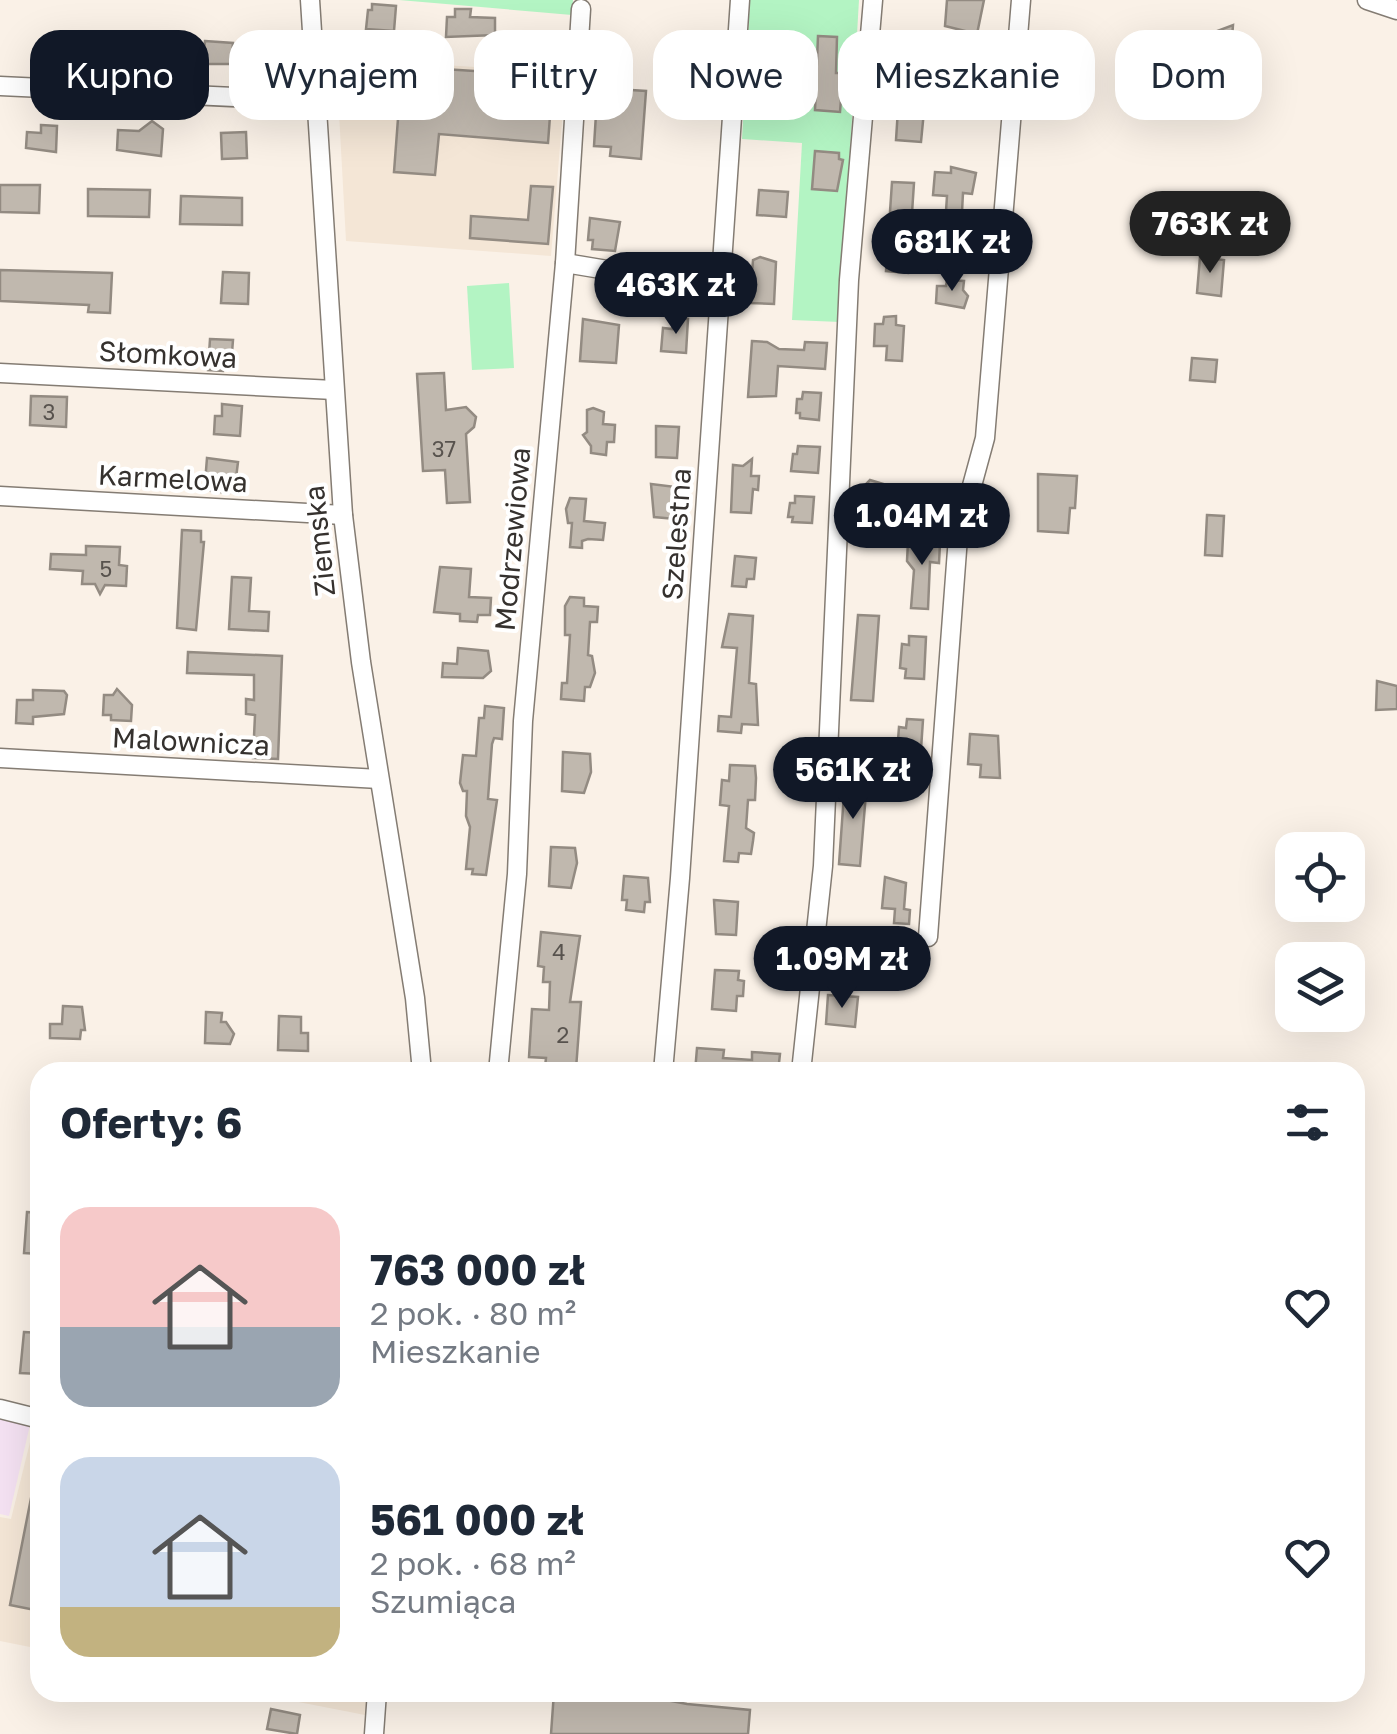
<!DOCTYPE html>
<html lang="pl">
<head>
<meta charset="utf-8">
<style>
	:root { --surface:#fff; --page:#f6f6f7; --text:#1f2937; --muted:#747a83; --accent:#111827 }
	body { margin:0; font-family:"Golos Text",sans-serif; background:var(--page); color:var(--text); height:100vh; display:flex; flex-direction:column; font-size:38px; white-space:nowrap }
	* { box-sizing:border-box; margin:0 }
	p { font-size:32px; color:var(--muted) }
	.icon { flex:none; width:55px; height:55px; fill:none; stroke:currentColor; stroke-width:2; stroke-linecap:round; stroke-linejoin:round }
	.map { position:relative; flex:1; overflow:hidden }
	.drawer { position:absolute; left:30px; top:1062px; width:1335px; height:640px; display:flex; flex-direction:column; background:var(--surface); border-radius:30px; box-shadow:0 10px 40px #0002 }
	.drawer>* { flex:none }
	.banner { position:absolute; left:30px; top:30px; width:1338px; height:90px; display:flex; gap:20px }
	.tools { position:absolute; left:1275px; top:832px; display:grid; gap:20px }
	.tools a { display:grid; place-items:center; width:90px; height:90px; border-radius:20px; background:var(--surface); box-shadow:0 10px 40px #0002; font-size:50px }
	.price { position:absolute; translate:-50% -85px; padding:0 22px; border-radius:35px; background:var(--accent); color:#fff; font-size:32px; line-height:65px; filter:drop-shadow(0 2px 5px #0008) }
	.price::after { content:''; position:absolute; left:50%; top:60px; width:30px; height:22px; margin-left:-15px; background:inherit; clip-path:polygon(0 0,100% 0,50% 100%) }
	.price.on { background:#222; color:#fff }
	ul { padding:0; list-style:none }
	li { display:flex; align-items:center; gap:30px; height:250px; padding:0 30px }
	li span { display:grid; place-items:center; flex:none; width:280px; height:200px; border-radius:30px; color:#555 }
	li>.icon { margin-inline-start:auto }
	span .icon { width:120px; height:120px; fill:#fffc; stroke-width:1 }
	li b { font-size:42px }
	h2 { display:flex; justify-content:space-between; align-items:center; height:120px; padding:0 30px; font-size:42px }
	.pill { padding:0 35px; border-radius:30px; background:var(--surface); box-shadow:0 10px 40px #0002; font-size:35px; line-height:90px }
	.pill.on { background:var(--accent); color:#fff }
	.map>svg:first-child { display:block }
	.commercial { fill:#f5e2f3 }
	.built { fill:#f4e6d6 }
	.green { fill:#b3f4c3 }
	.building { fill:#c0b8ae; stroke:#938b82; stroke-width:2.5 }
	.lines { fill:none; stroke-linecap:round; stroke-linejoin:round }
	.minor-casing { stroke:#847c73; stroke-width:21 }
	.minor { stroke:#fff; stroke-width:18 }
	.labels { text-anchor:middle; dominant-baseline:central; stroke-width:8; stroke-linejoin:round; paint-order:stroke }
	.number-label { font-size:22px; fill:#58534e }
	.street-label { font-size:28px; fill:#35312e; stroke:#fff }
</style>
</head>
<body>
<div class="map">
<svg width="1397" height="1734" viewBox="0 0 1397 1734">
	<rect width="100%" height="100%" fill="#faf1e7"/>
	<path class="commercial" d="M0,1418L30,1425L9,1516L0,1514Z"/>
	<g class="built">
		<path d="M336,58L566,73L551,256L346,241Z"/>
		<path d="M36,1418L40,1419V1649L0,1641V1517L11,1519Z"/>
		<path d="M253,1693H377L375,1717Z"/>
	</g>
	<g class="green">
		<path d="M399,0H573L572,15Z"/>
		<path d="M750,0H859L840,322L792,320L802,143L742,139Z"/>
		<path d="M509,283L514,368L472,370L467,286Z"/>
	</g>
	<g class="building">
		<path d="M947,0H984L977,34L945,26Z"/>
		<path d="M372,4L396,6L394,31L366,29L368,10H372Z"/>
		<path d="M455,9H471L470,17L495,18V35L446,37L447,17H455Z"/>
		<path d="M1233,25L1232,38L1244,39L1242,98L1224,97L1225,60L1209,59L1211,37H1217V31Z"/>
		<path d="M818,36L837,37L836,73H843L840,112L815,110Z"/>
		<path d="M205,41L233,43L231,64H203Z"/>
		<path d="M443,69L553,76L548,143L439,134L435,175L394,172L400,92L412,93L413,79L442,82Z"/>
		<path d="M697,75L710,80L705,114L686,113L687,99L679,93L683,78Z"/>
		<path d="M615,89L646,91L641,159L610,156L611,147L594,146L597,98L614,99Z"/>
		<path d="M898,109L924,111L921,142L896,140Z"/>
		<path d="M152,121L163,129L161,156L117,150L118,130L139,131Z"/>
		<path d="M41,125L57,126L56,152L26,148L27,132L41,133Z"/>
		<path d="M246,132L247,158L222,159L221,133Z"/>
		<path d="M815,151L839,153V159L843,160L837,191L812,189Z"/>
		<path d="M951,167L976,173L972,194L963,193L962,212L946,211L947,196L933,195L935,172L951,173Z"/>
		<path d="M892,182L914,183L908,273L886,271Z"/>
		<path d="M0,185H40L39,213L0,212Z"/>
		<path d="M531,186L553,187L548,244L470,238L471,216L528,220Z"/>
		<path d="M88,189L150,190L149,217L88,216Z"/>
		<path d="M759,190L788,192L786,217L757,215Z"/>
		<path d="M181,196L242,198V225L180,224Z"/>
		<path d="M590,218L620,222L615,251L592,249L593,240H588Z"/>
		<path d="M760,257L776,262L774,304L750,303L753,260Z"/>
		<path d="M1200,257L1224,260L1221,296L1197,293Z"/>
		<path d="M0,270L112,273L110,313L88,312L89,305L0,301Z"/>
		<path d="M223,272L249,273L248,304L221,303Z"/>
		<path d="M947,280L964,281L963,290L968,296L964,308L936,303L937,286H946Z"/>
		<path d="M896,316V325L904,326L902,361L886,360L887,346H874L875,324H883L884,317Z"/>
		<path d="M673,318L688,319L686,353L661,351L663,328L672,329Z"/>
		<path d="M583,319L619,325L616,363L580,361Z"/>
		<path d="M210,339L233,340L231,365H223V371L208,370Z"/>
		<path d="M752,341L767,342L779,349L804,350L805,342L827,343L825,369L778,366L776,396L748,397Z"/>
		<path d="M1192,358L1217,360L1215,382L1190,380Z"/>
		<path d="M444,373L446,410L466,407L476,417L474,427L466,434L470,502L447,503L445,470L423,471L417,374Z"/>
		<path d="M803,392L821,393L819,420L800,418V413H796L797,399H802Z"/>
		<path d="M31,396L67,397L66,427L30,425Z"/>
		<path d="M222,404L242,406L240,436L214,434L215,416H222Z"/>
		<path d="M593,408L604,412L603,424L615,425L614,442H607L606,455L591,453V446L583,435L587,432V410Z"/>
		<path d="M656,426L679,427L677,458L656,457Z"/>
		<path d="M798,446L820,447L818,473L791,471L793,454H797Z"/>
		<path d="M207,458L238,462L235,486H230L229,493L211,491L212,484L205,483Z"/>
		<path d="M752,459L751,476H759L758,490L753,489L751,513L731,512L733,465L743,466Z"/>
		<path d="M1038,474L1077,476L1075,508H1070L1068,533L1038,531Z"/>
		<path d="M870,480L893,487L888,530L861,527L860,501H864L866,484Z"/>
		<path d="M651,484L676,487L675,519L654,517Z"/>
		<path d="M795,496L814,497L812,523L792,522L793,517H788L790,503H795Z"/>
		<path d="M570,498L586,499L584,521L605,523L603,540L588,539L582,541V548L570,547L572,523H568L566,509Z"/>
		<path d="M1207,515L1224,516L1222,556L1205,555Z"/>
		<path d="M182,530L201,531V542H204L196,630L177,628Z"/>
		<path d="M920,533L933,534L932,542L940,543L939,563L930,562L928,609L911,608L914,570L907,561L908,541L919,542Z"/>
		<path d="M86,546L120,547L119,565L127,566L126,586L105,585L100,594L95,584H82L83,571L50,569L51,554L86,555Z"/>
		<path d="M735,556L756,558L754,579H747L746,587L732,586Z"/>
		<path d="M440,567L471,569L469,597L491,598L490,615H478L477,622L460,621V614L434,612Z"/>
		<path d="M232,577L251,578L249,611L269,612L268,631L229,629Z"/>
		<path d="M570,597L584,598V606L598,607L597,622H590L588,655L592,656L595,673L590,687H585L584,701L561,699L562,683H567L570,635H565V606Z"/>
		<path d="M729,614L753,616L749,683L756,684L758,725L742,724L741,733L718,731L719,716L731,717L737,648L722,647Z"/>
		<path d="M858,615L879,616L873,701L851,700Z"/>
		<path d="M909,636L926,637L924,679L905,678L906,669L900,668L902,644L909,645Z"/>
		<path d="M458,648L488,651L491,671L483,678L442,677L443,663L457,664Z"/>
		<path d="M188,652L282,656L278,759L253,758L255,715L246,714V699L254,700V675L187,673Z"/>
		<path d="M1377,681L1397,686V709L1376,710Z"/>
		<path d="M117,689L132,705L131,721L111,720V715H103L104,695H113Z"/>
		<path d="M33,690L64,691L67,695L64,714L33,717V724L16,723L17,700H33Z"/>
		<path d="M485,706L504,708L502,739L494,738L492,744L488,799L497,800L486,875L472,874L473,869H466L470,827L466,816L467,791H463L460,783L463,755L476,756L479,718H484Z"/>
		<path d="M907,719L923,720L920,764L904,763L905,754H897L899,727L906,728Z"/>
		<path d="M970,734L998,736L1000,778L980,777L981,765L968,764Z"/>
		<path d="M563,752L590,754L591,772L584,793L562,791Z"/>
		<path d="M730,765L755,766L756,778L755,800H748L746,828L754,833L753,841L751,854L739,853L738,862L724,861L729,806L720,805L722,780L729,781Z"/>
		<path d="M845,780L867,781L860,866L839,864Z"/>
		<path d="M551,847L575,848L577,863L571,888L549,886Z"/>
		<path d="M624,876L648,878L650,902H645L644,912L626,910L627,900H622Z"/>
		<path d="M885,877L906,883L904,909L910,910L909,924L894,923L895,909L882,908Z"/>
		<path d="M714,900L738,902L736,935L716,934Z"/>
		<path d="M541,932L580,936L570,1002H581L576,1069L545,1067L546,1058L529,1057L532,1009L549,1010L550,982H543L544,967L538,966Z"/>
		<path d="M715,970L739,971L738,980L744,981L743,996H737L736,1011L712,1009Z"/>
		<path d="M828,995L858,997L855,1027L826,1024Z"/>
		<path d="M63,1006L82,1007L85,1030H81L80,1039L50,1038V1024H62Z"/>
		<path d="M206,1012L222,1013L221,1022H226L234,1034L230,1044L205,1043Z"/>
		<path d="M279,1016L301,1017V1033H308V1051L278,1050Z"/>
		<path d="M697,1048L724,1050L723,1058L752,1060V1052L780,1054L778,1072H695Z"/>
		<path d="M27,1212L40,1213V1254L24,1253Z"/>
		<path d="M24,1332L40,1333V1374L20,1373Z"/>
		<path d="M34,1483H40V1611L10,1605Z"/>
		<path d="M554,1692H646L666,1695V1700L687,1704L750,1710L748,1734H551Z"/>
		<path d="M271,1709L300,1715L297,1734L267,1729Z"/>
	</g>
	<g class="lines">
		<defs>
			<g id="minor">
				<path d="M310,0L343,515L361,662L415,998L422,1072"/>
				<path d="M1367,0L1397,10"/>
				<path d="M0,86L317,101"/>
				<path d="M565,263L649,277L722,280"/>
				<path d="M0,373L334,390"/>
				<path d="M0,496L343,515"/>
				<path d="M0,758L379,779"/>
				<path d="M928,937L958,537L985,438L1021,0"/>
				<path d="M498,1072L517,874L523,721L565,263L581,9"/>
				<path d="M663,1072L680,878L740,0"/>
				<path d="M801,1072L823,866L849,280L873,0"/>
				<path d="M0,1409L40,1419"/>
				<path d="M374,1734L377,1692"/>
			</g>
		</defs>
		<use href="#minor" class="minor-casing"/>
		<use href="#minor" class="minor"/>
	</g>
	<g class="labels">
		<g class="number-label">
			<text x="49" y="411">3</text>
			<text x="444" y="448">37</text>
			<text x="106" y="568">5</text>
			<text x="559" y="951">4</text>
			<text x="563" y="1034">2</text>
		</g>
		<g class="street-label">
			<text transform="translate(168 354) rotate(3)">Słomkowa</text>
			<text transform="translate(173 478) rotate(3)">Karmelowa</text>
			<text transform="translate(676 534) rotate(-86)">Szelestna</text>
			<text transform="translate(512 539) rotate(-85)">Modrzewiowa</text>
			<text transform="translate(319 541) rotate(-96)">Ziemska</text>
			<text transform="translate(191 741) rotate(3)">Malownicza</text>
		</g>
	</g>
</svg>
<div class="tools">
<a><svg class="icon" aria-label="locate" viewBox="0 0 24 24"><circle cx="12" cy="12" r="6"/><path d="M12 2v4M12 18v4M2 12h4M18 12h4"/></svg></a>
<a><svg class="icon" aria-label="layers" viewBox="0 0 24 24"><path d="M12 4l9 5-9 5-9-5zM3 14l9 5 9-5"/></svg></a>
</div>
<b class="price on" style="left:1210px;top:276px">763K zł</b>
<b class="price" style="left:952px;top:294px">681K zł</b>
<b class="price" style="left:676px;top:337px">463K zł</b>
<b class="price" style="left:922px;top:568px">1.04M zł</b>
<b class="price" style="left:853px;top:822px">561K zł</b>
<b class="price" style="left:842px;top:1011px">1.09M zł</b>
<div class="banner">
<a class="pill on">Kupno</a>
<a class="pill">Wynajem</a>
<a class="pill">Filtry</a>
<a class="pill">Nowe</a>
<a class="pill">Mieszkanie</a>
<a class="pill">Dom</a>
</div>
<section class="drawer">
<h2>Oferty: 6<svg class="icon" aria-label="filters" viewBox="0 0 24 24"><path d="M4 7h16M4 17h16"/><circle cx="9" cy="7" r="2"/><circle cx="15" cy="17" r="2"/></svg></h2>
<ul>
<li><span style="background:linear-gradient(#f6c9c9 60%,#9aa5b1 0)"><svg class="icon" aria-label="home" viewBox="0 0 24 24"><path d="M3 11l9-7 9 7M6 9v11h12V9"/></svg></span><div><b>763 000 zł</b><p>2 pok. · 80 m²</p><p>Mieszkanie</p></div><svg class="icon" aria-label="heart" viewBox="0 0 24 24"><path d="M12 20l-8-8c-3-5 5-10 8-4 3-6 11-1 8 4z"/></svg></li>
<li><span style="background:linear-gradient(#c9d6e8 75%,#c2b280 0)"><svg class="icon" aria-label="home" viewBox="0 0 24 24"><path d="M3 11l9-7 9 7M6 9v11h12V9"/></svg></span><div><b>561 000 zł</b><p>2 pok. · 68 m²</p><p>Szumiąca</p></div><svg class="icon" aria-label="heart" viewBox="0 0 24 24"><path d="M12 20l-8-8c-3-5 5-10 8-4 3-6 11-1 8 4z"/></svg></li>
</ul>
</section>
</div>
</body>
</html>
